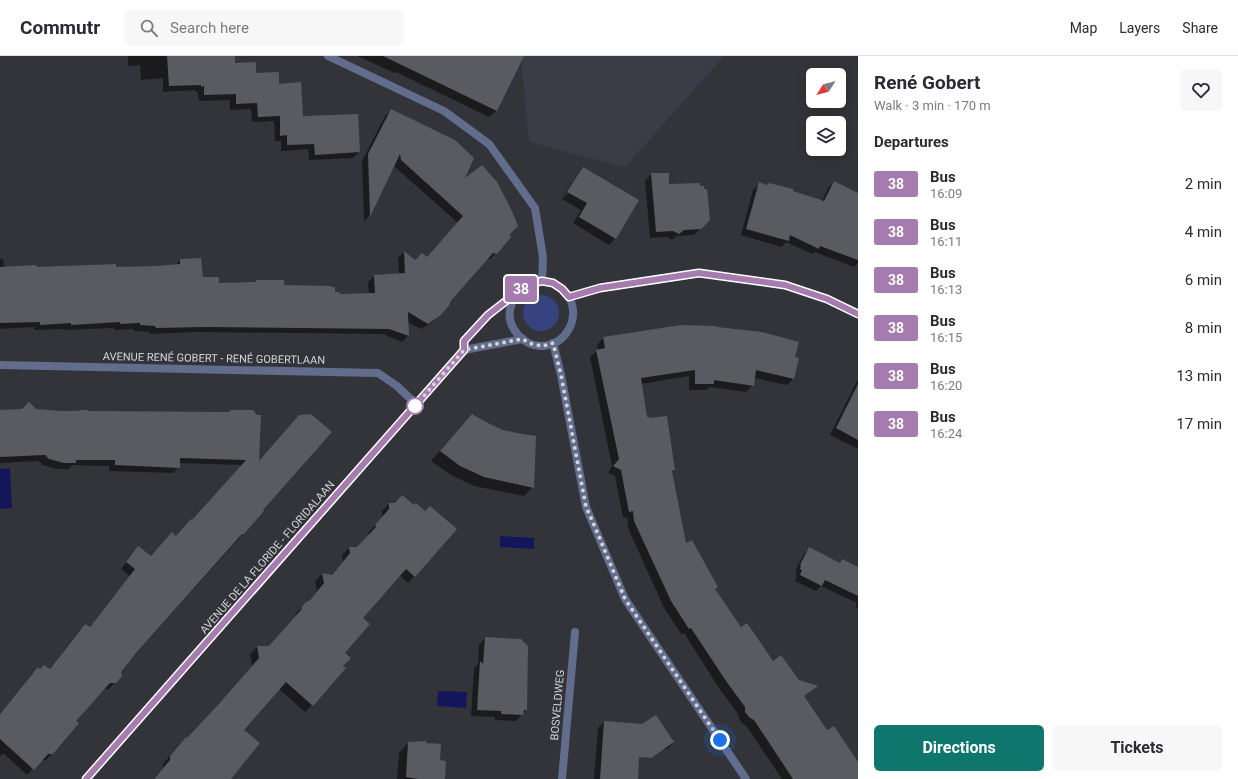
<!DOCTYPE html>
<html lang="en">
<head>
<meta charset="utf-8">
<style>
	body { margin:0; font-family:Roboto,sans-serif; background:#f7f7f7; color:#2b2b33; height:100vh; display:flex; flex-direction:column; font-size:15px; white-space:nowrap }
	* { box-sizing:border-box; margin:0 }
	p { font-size:13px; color:#7c7c81 }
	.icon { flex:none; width:22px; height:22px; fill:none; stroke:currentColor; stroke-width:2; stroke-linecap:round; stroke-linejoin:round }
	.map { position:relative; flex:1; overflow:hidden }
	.drawer { display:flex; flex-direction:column; background:#fff; width:380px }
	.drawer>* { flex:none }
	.badge { padding:0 8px; border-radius:3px; font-size:14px; line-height:26px }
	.needle { width:26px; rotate:234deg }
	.fabs { position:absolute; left:806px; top:12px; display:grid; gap:8px }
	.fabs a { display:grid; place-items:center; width:40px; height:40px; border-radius:6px; background:#fff; box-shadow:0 2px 10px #0003; font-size:20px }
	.you { position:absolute; width:20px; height:20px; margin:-10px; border:3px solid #fff; border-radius:50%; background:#1a73e8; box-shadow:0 0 0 6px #1a73e833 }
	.map>.badge { position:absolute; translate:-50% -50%; box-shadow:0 0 0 2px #fff }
	h2 { padding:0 16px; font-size:15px; line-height:36px }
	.round { display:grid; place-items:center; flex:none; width:42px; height:42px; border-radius:6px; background:#f7f7f7 }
	.summary { display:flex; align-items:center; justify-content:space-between; height:68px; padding:0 16px }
	h1 { font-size:19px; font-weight:700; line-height:30px }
	.primary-button { display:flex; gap:8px; margin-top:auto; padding:8px 16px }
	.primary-button a { flex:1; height:46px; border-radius:6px; background:#0f766e; color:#fff; font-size:16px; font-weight:700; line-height:46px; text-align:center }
	.primary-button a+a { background:#f7f7f7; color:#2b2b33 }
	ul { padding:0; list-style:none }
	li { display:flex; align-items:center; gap:12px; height:48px; padding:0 16px }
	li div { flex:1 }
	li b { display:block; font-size:15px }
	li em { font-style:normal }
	li .badge { min-width:44px; font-weight:700; text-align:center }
	header { display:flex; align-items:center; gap:24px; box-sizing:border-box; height:56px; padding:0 20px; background:#fff; border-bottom:1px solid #e1e1e2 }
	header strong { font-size:19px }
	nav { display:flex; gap:22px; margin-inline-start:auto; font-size:14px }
	.search { width:280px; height:36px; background:#f7f7f7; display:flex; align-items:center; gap:10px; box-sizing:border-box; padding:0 14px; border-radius:6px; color:#7c7c81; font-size:15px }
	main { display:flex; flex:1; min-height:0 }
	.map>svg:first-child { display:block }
	.built { fill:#3a3d48 }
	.green { fill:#37437e }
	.water { fill:#13165a }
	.shadow { fill:#0007; fill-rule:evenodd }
	.building { fill:#5a5b60 }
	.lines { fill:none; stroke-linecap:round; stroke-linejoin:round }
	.street { stroke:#626c8d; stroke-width:8 }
	.line-casing { stroke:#fff; stroke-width:9 }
	.line { stroke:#a67cb0; stroke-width:6 }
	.walk { stroke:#d4d5d8; stroke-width:4; stroke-dasharray:0 7.2 }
	.stop-dot { fill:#fff; stroke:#a67cb0; stroke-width:2 }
	.labels { text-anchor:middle; stroke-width:3.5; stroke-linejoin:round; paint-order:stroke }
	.street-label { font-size:11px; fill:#d4d5d8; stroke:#333439 }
</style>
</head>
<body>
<header>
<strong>Commutr</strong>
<div class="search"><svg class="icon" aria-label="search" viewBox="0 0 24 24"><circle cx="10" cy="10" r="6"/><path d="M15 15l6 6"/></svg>Search here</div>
<nav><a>Map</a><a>Layers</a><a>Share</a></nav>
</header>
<main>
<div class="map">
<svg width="858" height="723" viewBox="0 0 858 723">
	<rect width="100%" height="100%" fill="#333439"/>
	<polygon class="built" points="521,0 724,0 625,111 529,86"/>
	<circle class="green" cx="541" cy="257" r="18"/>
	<g class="water">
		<polygon points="10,412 12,452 0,453 0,413"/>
		<polygon points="500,480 534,482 534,493 500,491"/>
		<polygon points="438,635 467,636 466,652 437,650"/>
	</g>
	<g class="shadow">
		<polygon points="128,0 234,0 234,8 278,29 302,61 359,96 353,102 309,104 308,93 281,95 281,85 275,85 274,65 252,66 251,53 230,54 230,44 199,45 198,36 195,36 195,34 163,36 163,22 141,24 140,9 128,10"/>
		<polygon points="358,0 523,0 496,55 489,61 396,16 394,17"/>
		<polygon points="392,54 462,125 509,178 496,197 490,203 487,203 434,265 421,273 407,266 408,280 402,286 383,278 197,276 150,278 149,276 134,275 134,273 114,274 114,272 66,274 65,273 34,274 34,271 0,273 0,203 3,203 4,212 115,212 175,210 180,204 202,222 218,228 253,227 256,225 339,239 369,239 368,226 374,220 399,218 398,202 404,196 415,205 426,202 458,167 395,111 395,107 369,160 364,165 362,105 385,60"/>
		<path d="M583 112 638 144 615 183 609 189 573 167 581 154 562 143 577 118ZM577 118H580L565 141 563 140Z"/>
		<polygon points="651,118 668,118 668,129 701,172 694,179 677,180 672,184 667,181 650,182 645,125"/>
		<polygon points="834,126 858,138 858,207 854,211 815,196 812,198 786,186 781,191 741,179 753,134 760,128 822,145 828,132"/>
		<polygon points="681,270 794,302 793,323 787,329 754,322 753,329 746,336 710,331 706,334 689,334 689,320 641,328 646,362 674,414 672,417 685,488 714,533 741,572 773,606 798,625 816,631 803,641 827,676 858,708 858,723 782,723 747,671 743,668 739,663 738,658 719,632 684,577 682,579 664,552 628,472 627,461 623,462 615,420 608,417 612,410 590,301 598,294 597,289 603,282"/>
		<polygon points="858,323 858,393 830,379"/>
		<polygon points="35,354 258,407 299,360 262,454 243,478 136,597 120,616 115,626 109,633 103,633 75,665 53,697 46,704 41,704 27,719 3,697 0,700 0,656 1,657 32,618 40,614 49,614 79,575 85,569 89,572 130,520 121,513 132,498 138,491 151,501 176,481 192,465 242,409 179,407 179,411 173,417 109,415 109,410 72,409 69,413 57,413 43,409 39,405 0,407 0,355"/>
		<polygon points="463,369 533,431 524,440 474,430 451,419 431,405"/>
		<polygon points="389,448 415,520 408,527 399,519 361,562 344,597 312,649 305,656 279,633 243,674 230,723 153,723 163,712 163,708 179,689 186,682 187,683 210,659 252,610 250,598 257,591 269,591 294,562 295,559 299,554 308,546 317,535 315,525 322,518 331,520 343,505 342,499 349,492 357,492 369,479 368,477 382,461 382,455"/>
		<polygon points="809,492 839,507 842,504 858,512 858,553 856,550 857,547 821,530 816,535 795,525 797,520 795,518 797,515 795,515 804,498"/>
		<polygon points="485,582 527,591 526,654 516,665 495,664 495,661 471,660 474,612 478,608 479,589"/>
		<polygon points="604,666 673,687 667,693 639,693 637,723 594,723 598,672"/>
		<polygon points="408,687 439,705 444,723 397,723 399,697"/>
	</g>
	<g class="building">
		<polygon points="167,0 235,0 235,7 256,6 256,17 279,16 279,28 301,26 303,60 358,58 360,96 315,99 314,88 287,89 287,79 280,80 280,60 258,61 257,47 236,48 236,38 204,39 204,30 201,31 201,29 169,30"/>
		<polygon points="383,0 524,0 497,55"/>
		<polygon points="391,53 455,84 474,102 465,122 482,109 497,126 512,155 518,170 510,178 511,181 497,198 493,197 450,246 450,248 441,259 428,268 408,256 409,280 389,273 204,271 156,272 155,270 140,269 140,267 120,268 120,266 71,269 71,267 40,269 40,266 0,267 0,211 36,209 37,211 116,208 116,211 156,210 180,208 180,203 201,202 203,221 219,221 219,227 256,226 256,224 284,224 284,229 331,230 331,231 335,231 335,236 339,236 340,238 375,237 374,219 405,217 404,195 415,204 422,197 427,201 463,160 401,104 400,98 370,161 368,98"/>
		<polygon points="583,111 639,144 616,183 579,161 587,147 567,136"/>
		<polygon points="651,117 669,117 669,128 700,127 700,130 704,130 704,133 707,133 710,164 701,173 684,174 679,178 673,175 656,176"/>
		<polygon points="834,125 858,137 858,204 820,190 819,193 790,179 789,185 746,173 759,126 767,129 769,127 793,133 793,135 824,145"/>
		<polygon points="681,269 716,270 717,271 762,276 799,286 795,301 799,302 794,323 756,314 754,330 714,324 714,328 695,328 695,314 641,322 647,361 649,361 649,362 667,360 675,414 672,415 686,487 692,484 718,531 715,533 741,571 747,567 773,605 781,599 799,624 818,630 804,640 827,674 834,670 858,706 858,723 793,723 754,664 750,662 745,656 745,651 726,625 691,572 689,573 671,545 634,465 633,455 629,456 621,414 613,410 619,403 596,294 605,292 603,281"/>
		<polygon points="858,328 858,384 836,372"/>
		<polygon points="29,346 36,353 60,355 78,355 80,354 86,354 88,355 229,356 231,354 253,354 257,359 261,359 259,405 299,359 311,358 332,376 263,454 264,455 244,478 242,478 136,597 121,616 122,620 116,627 110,627 76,665 79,667 53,698 48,698 34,714 0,683 0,658 38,611 40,613 44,609 50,613 85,568 90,571 135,513 126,506 138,490 151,500 172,476 176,480 191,463 192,464 246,404 180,402 180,412 115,409 115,404 76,404 76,407 64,407 49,403 45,399 0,401 0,354 22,353"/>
		<polygon points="472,358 488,367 503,374 522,378 536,380 534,432 484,421 460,410 440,395"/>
		<polygon points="402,439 414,449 416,447 425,455 430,450 457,473 415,521 406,513 363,562 370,568 345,597 351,602 343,610 346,612 313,650 286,626 244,674 260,687 231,723 154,723 170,704 170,700 186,681 187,682 217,650 259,602 257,590 269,590 301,554 302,551 306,546 310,544 324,527 322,517 332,519 350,497 349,491 357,491 376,471 375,469 389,453 389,447 395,447"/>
		<polygon points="809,491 840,507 842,503 858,511 858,540 825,524 822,530 800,519 802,514 800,513 801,509 800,509"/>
		<polygon points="485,581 521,583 528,590 527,654 524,654 523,659 501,658 501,655 477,654 480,605 483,608"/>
		<polygon points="656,659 674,686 651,702 639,701 638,723 600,723 604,665 642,668"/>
		<polygon points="426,685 426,687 441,688 440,704 446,705 445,723 419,723 406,721 408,686"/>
	</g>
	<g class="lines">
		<g class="street">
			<polyline points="328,0 444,55 489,88 535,152 543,201 542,225"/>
			<polyline points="569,241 600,232 699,217 785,229 827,243 858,258"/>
			<polyline points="553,287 561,319 586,451 625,543 746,723"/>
			<path d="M464 294V285C472 276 480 266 489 258 498 251 507 245 516 238 522 233 526 228 534 227 542 225 550 225 557 230 563 234 568 239 571 245 578 265 566 288 543 290 525 291 507 273 510 254 511 248 513 243 516 238"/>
			<polyline points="0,309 378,317 397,330 416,348"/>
			<polyline points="86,723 464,294 523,283"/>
			<polyline points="562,723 575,576"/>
		</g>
	</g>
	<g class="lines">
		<defs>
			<polyline id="line" points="86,723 464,294 464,285 488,259 524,231 533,227 542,225 553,227 562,233 569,241 600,232 699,217 785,229 827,243 858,258"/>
		</defs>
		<use href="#line" class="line-casing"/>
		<use href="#line" class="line"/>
		<polyline class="walk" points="415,350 464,294 522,283 532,288 543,290 553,287 561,319 586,451 592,464 625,543 720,684"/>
	</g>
	<circle class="stop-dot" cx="415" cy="350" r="8"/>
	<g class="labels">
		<g class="street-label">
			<text transform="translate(214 302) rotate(1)" y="4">AVENUE RENÉ GOBERT - RENÉ GOBERTLAAN</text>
			<text transform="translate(267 501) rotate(-49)" y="4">AVENUE DE LA FLORIDE - FLORIDALAAN</text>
			<text transform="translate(557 649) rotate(-85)" y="4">BOSVELDWEG</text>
		</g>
	</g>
</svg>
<div class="fabs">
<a><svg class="needle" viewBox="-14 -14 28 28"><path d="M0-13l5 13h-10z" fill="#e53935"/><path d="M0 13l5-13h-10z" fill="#7c7c81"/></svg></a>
<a><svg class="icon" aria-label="layers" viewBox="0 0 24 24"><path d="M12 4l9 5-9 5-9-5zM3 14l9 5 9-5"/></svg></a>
</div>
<div class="you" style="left:720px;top:684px"></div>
<b class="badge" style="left:521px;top:233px;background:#a67cb0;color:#fff">38</b>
</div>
<section class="drawer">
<div class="summary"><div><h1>René Gobert</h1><p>Walk · 3 min · 170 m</p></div><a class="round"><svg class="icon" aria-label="heart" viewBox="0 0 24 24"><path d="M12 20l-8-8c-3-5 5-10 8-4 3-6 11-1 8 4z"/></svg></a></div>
<h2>Departures</h2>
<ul>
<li><span class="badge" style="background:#a67cb0;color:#fff">38</span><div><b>Bus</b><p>16:09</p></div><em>2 min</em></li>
<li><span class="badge" style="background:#a67cb0;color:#fff">38</span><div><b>Bus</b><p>16:11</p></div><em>4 min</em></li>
<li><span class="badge" style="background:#a67cb0;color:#fff">38</span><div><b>Bus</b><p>16:13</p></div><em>6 min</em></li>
<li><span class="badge" style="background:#a67cb0;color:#fff">38</span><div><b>Bus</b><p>16:15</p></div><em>8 min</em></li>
<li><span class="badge" style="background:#a67cb0;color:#fff">38</span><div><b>Bus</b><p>16:20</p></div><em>13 min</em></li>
<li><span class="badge" style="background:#a67cb0;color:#fff">38</span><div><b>Bus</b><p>16:24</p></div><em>17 min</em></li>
</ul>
<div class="primary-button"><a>Directions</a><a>Tickets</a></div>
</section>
</main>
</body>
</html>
